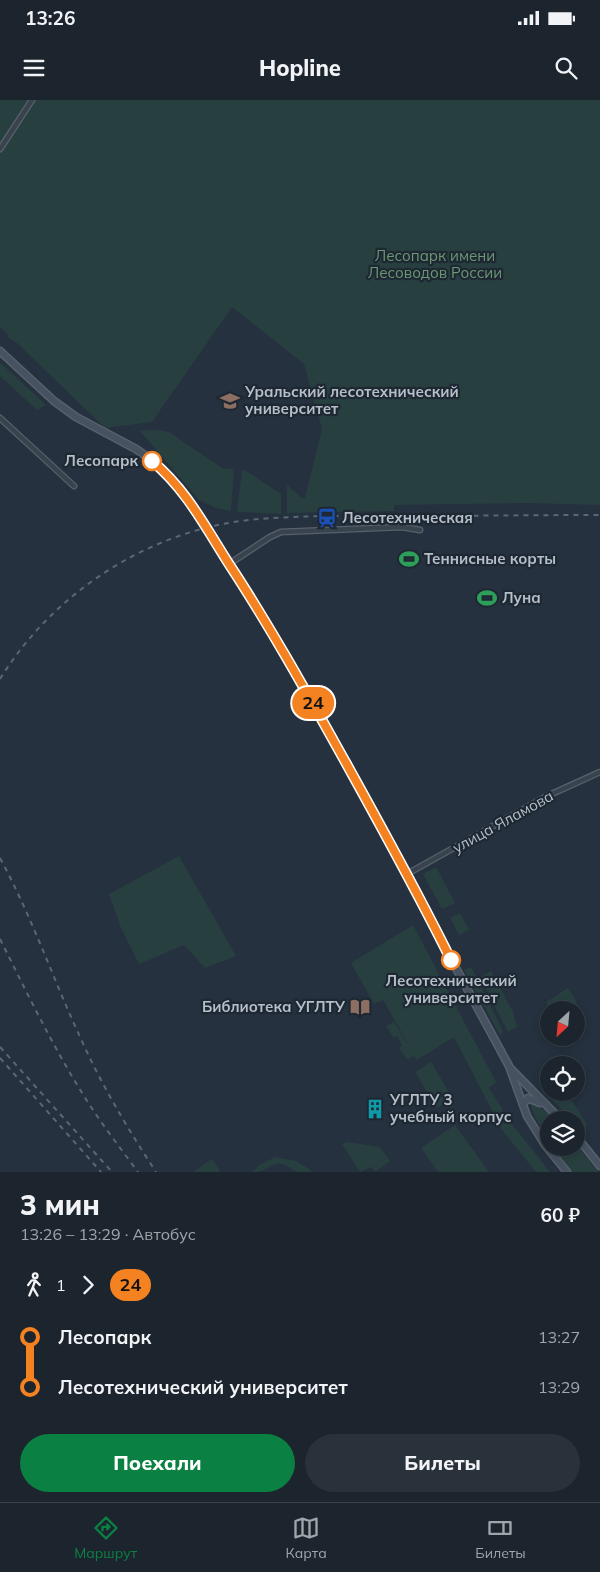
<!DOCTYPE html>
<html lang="ru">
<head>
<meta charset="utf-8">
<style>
	body { margin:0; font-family:Mulish,sans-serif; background:#29313a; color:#f1f3f6; height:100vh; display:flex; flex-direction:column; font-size:19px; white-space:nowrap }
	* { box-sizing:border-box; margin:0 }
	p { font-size:16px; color:#a0a5aa }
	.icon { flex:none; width:28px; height:28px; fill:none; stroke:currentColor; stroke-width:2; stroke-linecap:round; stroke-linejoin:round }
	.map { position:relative; height:1072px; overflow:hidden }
	.drawer { display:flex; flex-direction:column; background:#1c252e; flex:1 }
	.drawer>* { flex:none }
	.badge { padding:0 10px; border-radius:16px; font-size:18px; line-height:32px }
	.needle { width:32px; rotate:206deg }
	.fabs { position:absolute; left:540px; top:901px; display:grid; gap:10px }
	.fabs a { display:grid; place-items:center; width:45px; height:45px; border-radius:50%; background:#1c252e; box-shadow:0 2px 8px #0003,0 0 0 1px #3a424a; font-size:25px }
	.map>.badge { position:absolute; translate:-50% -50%; box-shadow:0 0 0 2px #fff }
	.legs { display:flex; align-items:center; gap:8px; height:55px; padding:0 20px; font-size:16px }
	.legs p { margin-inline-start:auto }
	.head { display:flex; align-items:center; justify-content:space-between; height:85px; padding:0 20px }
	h1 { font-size:28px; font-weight:800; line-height:38px }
	.action { display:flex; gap:10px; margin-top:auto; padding:10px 20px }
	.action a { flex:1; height:58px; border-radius:30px; background:#0b8043; color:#fff; font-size:20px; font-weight:800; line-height:58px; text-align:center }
	.action a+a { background:#29313a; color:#f1f3f6 }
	ul { padding:0 20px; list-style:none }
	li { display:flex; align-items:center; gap:18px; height:50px; font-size:19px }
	li i { display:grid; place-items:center; width:8px; height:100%; margin:0 6px; background:currentColor }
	li i::after { content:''; width:12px; height:12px; margin:-6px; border:4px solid; border-radius:50%; background:#1c252e }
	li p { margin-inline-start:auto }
	li:first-child i { background:linear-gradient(#0000 50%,currentColor 0) }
	li:last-child i { background:linear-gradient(currentColor 50%,#0000 0) }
	.status { display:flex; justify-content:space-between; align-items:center; height:35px; padding:0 25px; background:#1c252e; direction:ltr }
	.status svg { height:14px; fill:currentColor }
	header { display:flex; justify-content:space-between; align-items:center; height:65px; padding:0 20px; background:#1c252e; font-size:22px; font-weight:800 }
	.tab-bar { display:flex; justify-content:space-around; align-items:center; height:70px; border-top:1px solid #3a424a; background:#1c252e; font-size:14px; color:#a0a5aa }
	.tab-bar a { display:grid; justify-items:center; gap:2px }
	.tab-bar .active { color:#0b8043 }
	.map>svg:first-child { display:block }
	.green { fill:#283f40 }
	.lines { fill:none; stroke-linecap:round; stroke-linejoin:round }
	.minor-casing { stroke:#57616c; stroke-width:7 }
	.secondary-casing { stroke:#57616c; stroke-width:9 }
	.minor { stroke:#39434e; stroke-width:4.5 }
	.secondary { stroke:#475261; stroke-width:6 }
	.rail { stroke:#5b6775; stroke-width:2; stroke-dasharray:5 5; stroke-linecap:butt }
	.line-1-casing { stroke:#fff; stroke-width:11 }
	.line-1 { stroke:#f58220; stroke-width:8 }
	.stop-1-dot { fill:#fff; stroke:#f58220; stroke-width:2.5 }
	.labels { text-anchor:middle; stroke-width:4.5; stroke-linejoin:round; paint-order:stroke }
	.park-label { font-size:15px; fill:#6c9974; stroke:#1e2833 }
	.poi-label { font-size:15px; font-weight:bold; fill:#b5bec9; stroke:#1e2833; text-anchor:start }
	.stop-label { font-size:15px; font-weight:bold; fill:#b5bec9; stroke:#1e2833; text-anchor:end }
	.street-label { font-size:15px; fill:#b5bec9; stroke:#1e2833 }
</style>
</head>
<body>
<div class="status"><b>13:26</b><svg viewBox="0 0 49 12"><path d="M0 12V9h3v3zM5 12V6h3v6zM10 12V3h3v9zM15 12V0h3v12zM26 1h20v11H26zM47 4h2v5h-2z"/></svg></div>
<header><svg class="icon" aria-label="menu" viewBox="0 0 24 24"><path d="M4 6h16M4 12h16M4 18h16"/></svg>Hopline<svg class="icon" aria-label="search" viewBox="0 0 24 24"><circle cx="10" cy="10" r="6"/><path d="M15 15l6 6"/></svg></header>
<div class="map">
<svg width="600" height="1072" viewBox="0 0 600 1072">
	<rect width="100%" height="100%" fill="#25313e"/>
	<g class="green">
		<polygon points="0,0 600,0 600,405 528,403 394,405 394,411 287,413 287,385 302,398 305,398 322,329 304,264 232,207 152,322 105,328 17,243 7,237 8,235 0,227"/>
		<polygon points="0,263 6,268 46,305 37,310 0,276"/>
		<polygon points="146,330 158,330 169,332 222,368 234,369 231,411 216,408 199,400 140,331"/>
		<polygon points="242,370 246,371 281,394 281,414 237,412"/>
		<polygon points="179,756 236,856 205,868 184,845 139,864 121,828 109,794"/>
		<polygon points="436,767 455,803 442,809 423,774"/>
		<polygon points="460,813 469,830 459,835 450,818"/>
		<polygon points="413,825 496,982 489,988 511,1023 550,1072 536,1072 502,1030 454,937 417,960 414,956 408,960 399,948 402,946 397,936 393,937 386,926 394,922 412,951 383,900 374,904 351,863"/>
		<polygon points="471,867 503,931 502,934 500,935 464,870"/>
		<polygon points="491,871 513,912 517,927 508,932 480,877"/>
		<polygon points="568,888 577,902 576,903 579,907 574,910 570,907 566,910 551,910 546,902"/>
		<polygon points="431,962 453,999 437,1008 415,972"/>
		<polygon points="558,994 572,1001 586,1022 587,1026 582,1031 576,1024 576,1020 573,1020 553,1001 553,998"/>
		<polygon points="529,1002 531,1002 554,1017 539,1025"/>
		<polygon points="455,1025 489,1072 438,1072 421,1048"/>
		<polygon points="347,1042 380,1047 390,1061 375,1072 371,1067 360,1072 342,1044"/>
		<polygon points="576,1045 599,1072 572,1072 553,1048 576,1048"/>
		<path d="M275 1057 296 1061 311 1070V1072C307 1072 302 1072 298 1072 290 1070 287 1062 276 1064 265 1066 267 1072 253 1072L259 1065Z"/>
		<polygon points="212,1059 221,1072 193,1072"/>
	</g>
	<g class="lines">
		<defs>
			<g id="minor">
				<polyline points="0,49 32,0"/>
				<polyline points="0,318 74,386"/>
				<polyline points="229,464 270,437 281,432 402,427 420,430"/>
				<polyline points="407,774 545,697 600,672"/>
			</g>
			<g id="secondary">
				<polyline points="0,251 54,301 76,317 136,349 150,359 162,369 185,394 249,493 290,562 417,792 451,859 509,966 527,1016 545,1045 567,1072"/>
				<polyline points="511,969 561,1020"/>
				<polyline points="523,1004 528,998 540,1003"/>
				<polyline points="576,1036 600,1066"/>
				<polyline points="544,1041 544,1032 549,1025"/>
			</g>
		</defs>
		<use href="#minor" class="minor-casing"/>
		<use href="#secondary" class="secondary-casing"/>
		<use href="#minor" class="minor"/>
		<use href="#secondary" class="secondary"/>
		<g class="rail">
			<path d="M0 579C53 493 148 431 249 420 298 415 347 416 396 416 464 416 532 415 600 415"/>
			<path d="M0 758C32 817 53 879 81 939 102 986 128 1029 156 1072"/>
			<path d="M0 839C28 895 55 951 89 1004 104 1027 121 1049 138 1072"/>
			<polyline points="0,947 112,1072"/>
			<polyline points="0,958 101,1072"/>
		</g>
	</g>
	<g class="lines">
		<defs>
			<path id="line-1" d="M152 361C186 389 206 428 229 464 271 528 308 595 346 663 382 728 418 793 451 860"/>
		</defs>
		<use href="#line-1" class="line-1-casing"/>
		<use href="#line-1" class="line-1"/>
	</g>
	<defs>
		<symbol id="university-bare" viewBox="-9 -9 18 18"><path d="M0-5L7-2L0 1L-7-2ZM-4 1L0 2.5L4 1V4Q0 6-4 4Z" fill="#8d6e63" stroke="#1e2833" stroke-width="2.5" paint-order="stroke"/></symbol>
		<symbol id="station-bare" viewBox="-9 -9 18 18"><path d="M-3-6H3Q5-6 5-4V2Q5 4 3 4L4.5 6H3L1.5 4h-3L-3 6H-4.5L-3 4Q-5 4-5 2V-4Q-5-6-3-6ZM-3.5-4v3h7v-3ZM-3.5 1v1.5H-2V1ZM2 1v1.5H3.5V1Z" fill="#1a4fb4" stroke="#1e2833" stroke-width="2.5" paint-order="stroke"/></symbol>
		<symbol id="stadium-bare" viewBox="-9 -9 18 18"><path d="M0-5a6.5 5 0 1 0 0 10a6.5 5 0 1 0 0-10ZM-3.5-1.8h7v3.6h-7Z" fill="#2e9e5b" stroke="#1e2833" stroke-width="2.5" paint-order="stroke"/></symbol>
		<symbol id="library-bare" viewBox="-9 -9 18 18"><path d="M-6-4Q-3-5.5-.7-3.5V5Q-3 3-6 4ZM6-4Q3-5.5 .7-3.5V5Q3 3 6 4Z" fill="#8d6e63" stroke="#1e2833" stroke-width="2.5" paint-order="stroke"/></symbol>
		<symbol id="building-bare" viewBox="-9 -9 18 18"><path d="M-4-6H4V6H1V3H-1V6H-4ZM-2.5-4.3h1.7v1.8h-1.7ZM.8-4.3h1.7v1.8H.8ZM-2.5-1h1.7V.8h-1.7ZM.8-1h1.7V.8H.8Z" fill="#0f9aa8" stroke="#1e2833" stroke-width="2.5" paint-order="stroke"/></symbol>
	</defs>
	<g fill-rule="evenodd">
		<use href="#university-bare" x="216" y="287" width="28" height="28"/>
		<use href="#station-bare" x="313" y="404" width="28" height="28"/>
		<use href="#stadium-bare" x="395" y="445" width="28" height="28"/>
		<use href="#stadium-bare" x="473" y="484" width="28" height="28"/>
		<use href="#library-bare" x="346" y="893" width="28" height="28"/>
		<use href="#building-bare" x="361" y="995" width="28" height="28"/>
	</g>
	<g class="stop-1-dot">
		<circle cx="152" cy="361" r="9"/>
		<circle cx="451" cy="860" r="9"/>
	</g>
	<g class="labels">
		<g class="park-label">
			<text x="435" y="161">Лесопарк имени<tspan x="435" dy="17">Лесоводов России</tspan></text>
		</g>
		<g class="poi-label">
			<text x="245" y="297">Уральский лесотехнический<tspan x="245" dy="17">университет</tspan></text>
			<text x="342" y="423">Лесотехническая</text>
			<text x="424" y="464">Теннисные корты</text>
			<text x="502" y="503">Луна</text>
			<text x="345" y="912" text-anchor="end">Библиотека УГЛТУ</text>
			<text x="390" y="1005">УГЛТУ 3<tspan x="390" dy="17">учебный корпус</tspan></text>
		</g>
		<g class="stop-label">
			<text x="138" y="366">Лесопарк</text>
			<text x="451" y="886" text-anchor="middle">Лесотехнический<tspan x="451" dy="17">университет</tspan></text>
		</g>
		<g class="street-label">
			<text transform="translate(503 722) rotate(-29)" y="5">улица Яламова</text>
		</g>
	</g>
</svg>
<div class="fabs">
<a><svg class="needle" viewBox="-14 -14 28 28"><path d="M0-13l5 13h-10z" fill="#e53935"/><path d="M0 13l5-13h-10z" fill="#a0a5aa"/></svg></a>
<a><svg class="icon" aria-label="locate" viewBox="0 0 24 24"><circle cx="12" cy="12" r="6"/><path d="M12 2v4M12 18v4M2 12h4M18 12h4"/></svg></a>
<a><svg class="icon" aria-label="layers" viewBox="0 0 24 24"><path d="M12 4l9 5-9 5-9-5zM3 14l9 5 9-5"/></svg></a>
</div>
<b class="badge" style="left:313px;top:603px;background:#f58220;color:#111">24</b>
</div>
<section class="drawer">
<div class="head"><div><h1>3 мин</h1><p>13:26 – 13:29 · Автобус</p></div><b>60 ₽</b></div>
<div class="legs"><svg class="icon" aria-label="walk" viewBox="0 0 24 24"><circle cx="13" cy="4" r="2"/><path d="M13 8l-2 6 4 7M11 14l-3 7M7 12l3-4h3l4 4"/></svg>1<svg class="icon" aria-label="forward" viewBox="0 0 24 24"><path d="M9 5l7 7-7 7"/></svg><b class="badge" style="background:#f58220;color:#111">24</b></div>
<ul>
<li><i style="color:#f58220"></i><b>Лесопарк</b><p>13:27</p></li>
<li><i style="color:#f58220"></i><b>Лесотехнический университет</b><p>13:29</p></li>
</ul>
<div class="action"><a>Поехали</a><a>Билеты</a></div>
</section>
<nav class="tab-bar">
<a class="active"><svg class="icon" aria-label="directions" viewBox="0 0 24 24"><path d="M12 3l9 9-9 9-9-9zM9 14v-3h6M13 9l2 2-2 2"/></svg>Маршрут</a>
<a><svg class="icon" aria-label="map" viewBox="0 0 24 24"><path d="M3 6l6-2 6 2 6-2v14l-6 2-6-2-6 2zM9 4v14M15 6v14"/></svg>Карта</a>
<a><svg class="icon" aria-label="tickets" viewBox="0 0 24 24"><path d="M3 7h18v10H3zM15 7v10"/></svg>Билеты</a>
</nav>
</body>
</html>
